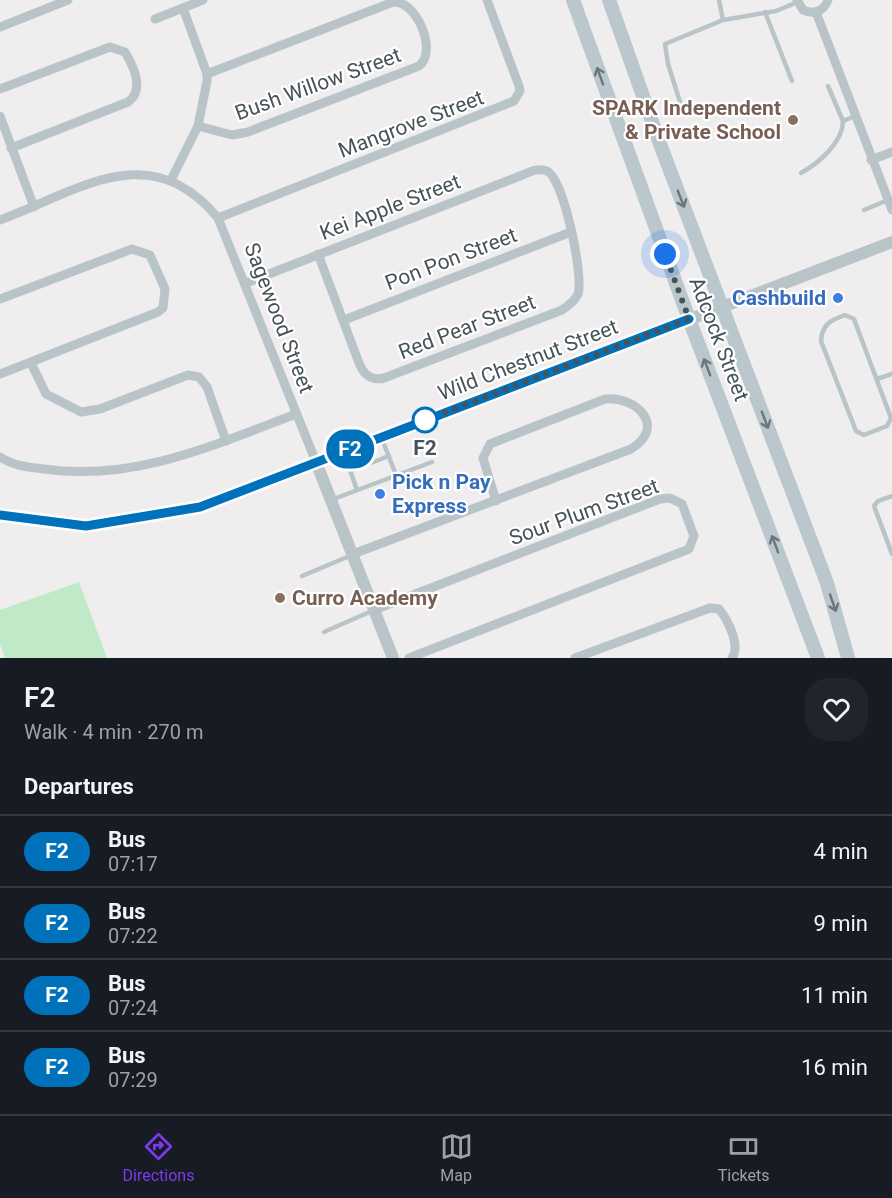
<!DOCTYPE html>
<html lang="en">
<head>
<meta charset="utf-8">
<style>
	body { margin:0; font-family:Roboto,sans-serif; background:#20242c; color:#f1f3f6; height:100vh; display:flex; flex-direction:column; font-size:22px; white-space:nowrap }
	* { box-sizing:border-box; margin:0 }
	p { font-size:20px; color:#9ea1a6 }
	.icon { flex:none; width:33px; height:33px; fill:none; stroke:currentColor; stroke-width:2; stroke-linecap:round; stroke-linejoin:round }
	.map { position:relative; height:658px; overflow:hidden }
	.drawer { display:flex; flex-direction:column; background:#171b24; flex:1 }
	.drawer>* { flex:none }
	.badge { padding:0 12px; border-radius:20px; font-size:21px; line-height:39px }
	.you { position:absolute; width:30px; height:30px; margin:-15px; border:4px solid #fff; border-radius:50%; background:#1a73e8; box-shadow:0 0 0 9px #1a73e833 }
	.map>.badge { position:absolute; translate:-50% -50%; box-shadow:0 0 0 3px #fff }
	h2 { padding:0 24px; font-size:22px; line-height:54px }
	.round { display:grid; place-items:center; flex:none; width:63px; height:63px; border-radius:24px; background:#20242c }
	.headline { display:flex; align-items:center; justify-content:space-between; height:102px; padding:0 24px }
	h1 { font-size:28px; font-weight:600; line-height:45px }
	ul { padding:0; list-style:none }
	li { display:flex; align-items:center; gap:18px; height:72px; padding:0 24px; border-top:2px solid #363941 }
	li div { flex:1 }
	li b { display:block; font-size:22px }
	li em { font-style:normal }
	li .badge { min-width:66px; font-weight:700; text-align:center }
	.tab-bar { display:flex; justify-content:space-around; align-items:center; height:84px; border-top:2px solid #363941; background:#171b24; font-size:16px; color:#9ea1a6 }
	.tab-bar a { display:grid; justify-items:center; gap:3px }
	.tab-bar .active { color:#7c3aed }
	.map>svg:first-child { display:block }
	.green { fill:#bfe9c7 }
	.lines { fill:none; stroke-linecap:round; stroke-linejoin:round }
	.service { stroke:#b9c4c8; stroke-width:4.5 }
	.minor { stroke:#b9c4c8; stroke-width:9 }
	.tertiary { stroke:#b9c4c8; stroke-width:12 }
	.secondary { stroke:#bac7cd; stroke-width:14 }
	.oneway { stroke:#6a767b }
	.line-casing { stroke:#fff; stroke-width:14 }
	.line { stroke:#0072bc; stroke-width:9 }
	.walk { stroke:#475358; stroke-width:6; stroke-dasharray:0 10.8 }
	.education-dot { fill:#8d6e63; stroke:#fff; stroke-width:2 }
	.shop-dot { fill:#3f7fe0; stroke:#fff; stroke-width:2 }
	.stop-dot { fill:#fff; stroke:#0072bc; stroke-width:3 }
	.labels { text-anchor:middle; stroke-width:4.5; stroke-linejoin:round; paint-order:stroke }
	.street-label { font-size:21px; fill:#475358; stroke:#fff }
	.education-label { font-size:21px; font-weight:bold; fill:#785e54; stroke:#fff; text-anchor:end }
	.shop-label { font-size:21px; font-weight:bold; fill:#366cbe; stroke:#fff; text-anchor:end }
	.stop-label { font-size:21px; font-weight:bold; fill:#475358; stroke:#fff }
</style>
</head>
<body>
<div class="map">
<svg width="892" height="658" viewBox="0 0 892 658">
	<rect width="100%" height="100%" fill="#efeded"/>
	<polygon class="green" points="79,582 107,658 5,658 0,644 0,610"/>
	<g class="lines">
		<g class="service">
			<polyline points="719,0 723,20"/>
			<polyline points="765,12 792,81"/>
			<polyline points="828,86 843,121 855,116"/>
			<polyline points="681,105 668,64 665,44 723,20 776,11 798,2"/>
			<path d="M801 173C819 163 843 142 843 121"/>
			<polyline points="864,210 888,200"/>
			<path d="M845 315 854 319 891 418 887 426 864 435 856 431 821 341C822 324 831 320 845 315Z"/>
			<polyline points="877,379 892,374"/>
			<polyline points="382,439 396,475"/>
			<polyline points="344,453 357,490"/>
			<polyline points="350,471 389,456"/>
			<polyline points="892,496 878,501 874,506 892,554"/>
			<polyline points="331,500 432,462"/>
			<polyline points="302,576 352,555"/>
			<polyline points="324,632 374,610"/>
		</g>
		<g class="minor">
			<path d="M797 0 803 10C814 15 824 11 828 0"/>
			<polyline points="816,12 892,210"/>
			<polyline points="155,19 203,0"/>
			<polyline points="0,27 68,0"/>
			<path d="M0 89 110 47 125 52C134 67 145 90 128 102L11 148"/>
			<polyline points="0,116 34,207"/>
			<path d="M198 126 232 135 248 132 419 66C438 52 417 0 393 2L207 74"/>
			<polyline points="871,160 892,152"/>
			<polyline points="171,180 198,126 207,81 207,74 183,8"/>
			<polyline points="218,218 514,101 520,91 519,86 487,0"/>
			<path d="M0 220C80 190 150 136 218 218L316 462"/>
			<path d="M246 283 520 176C528 173 538 167 547 171 564 179 584 277 578 294 575 301 568 306 562 310L384 378C371 381 364 375 359 363L318 254"/>
			<polyline points="0,299 132,249 150,255 165,289 163,308 158,312 0,374"/>
			<polyline points="344,320 571,232"/>
			<polyline points="31,363 46,394 81,412 100,409 188,375 199,377 207,387 226,441"/>
			<path d="M0 457C13 466 29 467 44 469 133 482 214 445 296 414"/>
			<path d="M353 554 631 449C667 427 637 396 605 399L490 444 483 458 496 501"/>
			<polyline points="374,610 660,499 670,498 682,504 694,536 689,549 409,658"/>
			<path d="M575 658 710 608 719 609C728 620 741 646 732 658"/>
		</g>
		<g class="tertiary">
			<polyline points="316,462 393,658"/>
			<polyline points="0,515 86,526 200,507 892,242"/>
		</g>
		<g class="secondary">
			<polyline points="573,0 689,319 818,658"/>
			<polyline points="609,0 660,144 827,583 848,658"/>
		</g>
	</g>
	<defs><path id="oneway-shaft" d="M-6 0H5M1.5-3L5.5 0L1.5 3" fill="none" stroke-width="1.6" stroke-linecap="round" stroke-linejoin="round" transform="scale(1.5)"/></defs>
	<g class="oneway">
		<use href="#oneway-shaft" transform="translate(600 76) rotate(-110)"/>
		<use href="#oneway-shaft" transform="translate(681 199) rotate(69)"/>
		<use href="#oneway-shaft" transform="translate(707 367) rotate(-111)"/>
		<use href="#oneway-shaft" transform="translate(765 420) rotate(69)"/>
		<use href="#oneway-shaft" transform="translate(775 544) rotate(-110)"/>
		<use href="#oneway-shaft" transform="translate(833 603) rotate(71)"/>
	</g>
	<g class="lines">
		<defs>
			<polyline id="line" points="0,515 86,526 200,507 689,319"/>
		</defs>
		<use href="#line" class="line-casing"/>
		<use href="#line" class="line"/>
		<polyline class="walk" points="425,420 689,319 665,254"/>
	</g>
	<g class="education-dot">
		<circle cx="793" cy="120" r="6"/>
		<circle cx="280" cy="598" r="6"/>
	</g>
	<g class="shop-dot">
		<circle cx="838" cy="298" r="6"/>
		<circle cx="380" cy="494" r="6"/>
	</g>
	<circle class="stop-dot" cx="425" cy="420" r="12"/>
	<g class="labels">
		<g class="street-label">
			<text transform="translate(318 84) rotate(-20)" y="7">Bush Willow Street</text>
			<text transform="translate(411 124) rotate(-21)" y="7">Mangrove Street</text>
			<text transform="translate(390 207) rotate(-21)" y="7">Kei Apple Street</text>
			<text transform="translate(451 259) rotate(-21)" y="7">Pon Pon Street</text>
			<text transform="translate(279 318) rotate(69)" y="7">Sagewood Street</text>
			<text transform="translate(467 327) rotate(-21)" y="7">Red Pear Street</text>
			<text transform="translate(719 339) rotate(69)" y="7">Adcock Street</text>
			<text transform="translate(528 360) rotate(-21)" y="7">Wild Chestnut Street</text>
			<text transform="translate(584 512) rotate(-20)" y="7">Sour Plum Street</text>
		</g>
		<g class="education-label">
			<text x="781" y="115">SPARK Independent<tspan x="781" dy="24">&amp; Private School</tspan></text>
			<text x="292" y="605" text-anchor="start">Curro Academy</text>
		</g>
		<g class="shop-label">
			<text x="826" y="305">Cashbuild</text>
			<text x="392" y="489" text-anchor="start">Pick n Pay<tspan x="392" dy="24">Express</tspan></text>
		</g>
		<g class="stop-label">
			<text x="425" y="455">F2</text>
		</g>
	</g>
</svg>
<div class="you" style="left:665px;top:254px"></div>
<b class="badge" style="left:350px;top:449px;background:#0072bc;color:#fff">F2</b>
</div>
<section class="drawer">
<div class="headline"><div><h1>F2</h1><p>Walk · 4 min · 270 m</p></div><a class="round"><svg class="icon" aria-label="heart" viewBox="0 0 24 24"><path d="M12 20l-8-8c-3-5 5-10 8-4 3-6 11-1 8 4z"/></svg></a></div>
<h2>Departures</h2>
<ul>
<li><span class="badge" style="background:#0072bc;color:#fff">F2</span><div><b>Bus</b><p>07:17</p></div><em>4 min</em></li>
<li><span class="badge" style="background:#0072bc;color:#fff">F2</span><div><b>Bus</b><p>07:22</p></div><em>9 min</em></li>
<li><span class="badge" style="background:#0072bc;color:#fff">F2</span><div><b>Bus</b><p>07:24</p></div><em>11 min</em></li>
<li><span class="badge" style="background:#0072bc;color:#fff">F2</span><div><b>Bus</b><p>07:29</p></div><em>16 min</em></li>
</ul>
</section>
<nav class="tab-bar">
<a class="active"><svg class="icon" aria-label="directions" viewBox="0 0 24 24"><path d="M12 3l9 9-9 9-9-9zM9 14v-3h6M13 9l2 2-2 2"/></svg>Directions</a>
<a><svg class="icon" aria-label="map" viewBox="0 0 24 24"><path d="M3 6l6-2 6 2 6-2v14l-6 2-6-2-6 2zM9 4v14M15 6v14"/></svg>Map</a>
<a><svg class="icon" aria-label="tickets" viewBox="0 0 24 24"><path d="M3 7h18v10H3zM15 7v10"/></svg>Tickets</a>
</nav>
</body>
</html>
